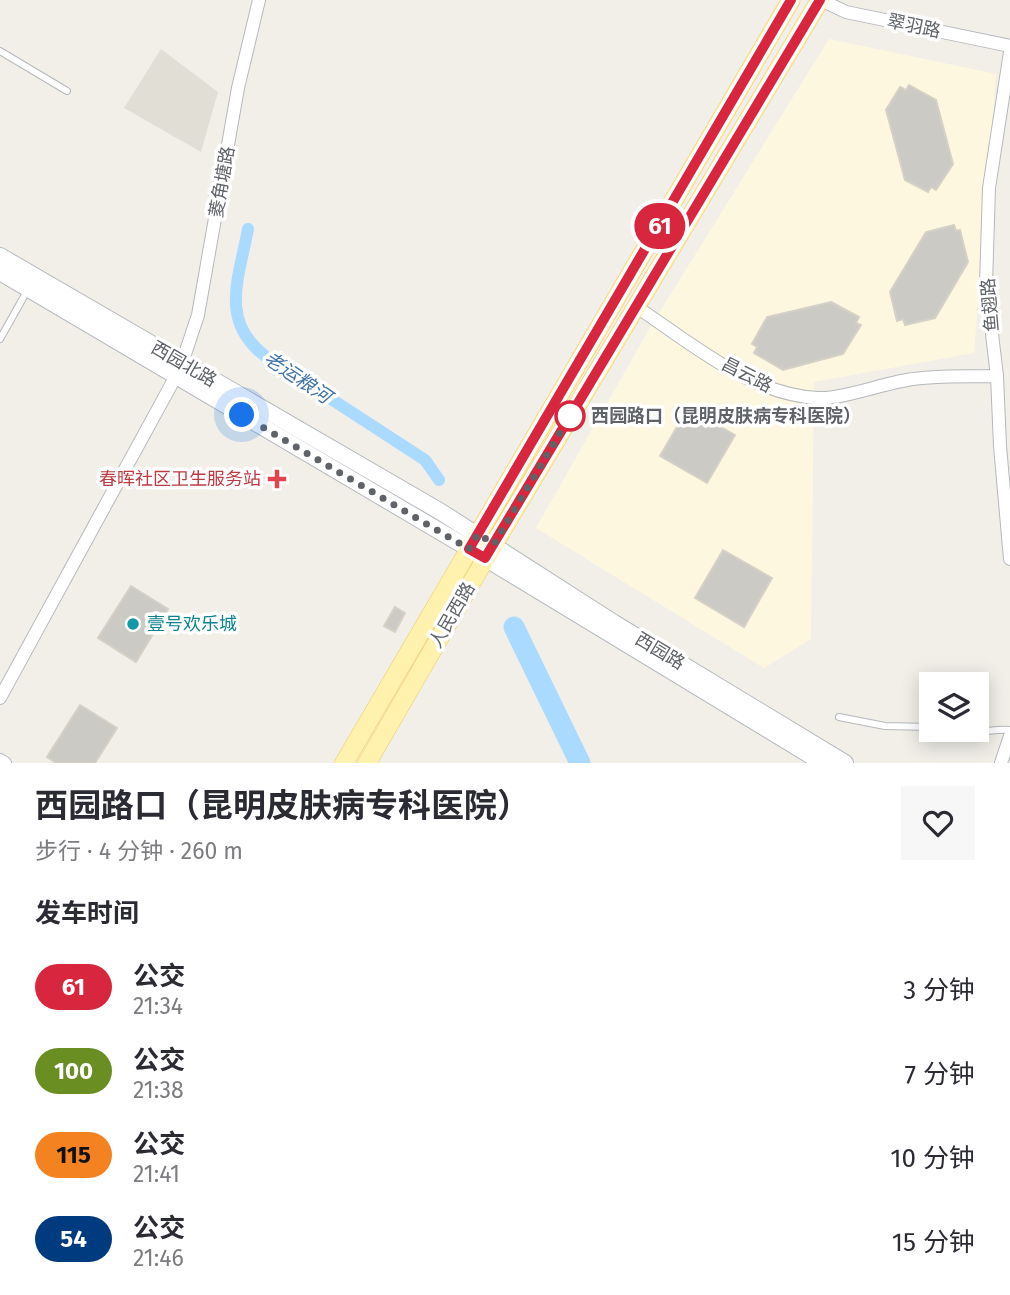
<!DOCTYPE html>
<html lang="zh">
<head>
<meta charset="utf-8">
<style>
	body { margin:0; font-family:"Fira Sans","Noto Sans SC",sans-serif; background:#f7f7f7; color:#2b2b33; height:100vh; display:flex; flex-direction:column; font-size:26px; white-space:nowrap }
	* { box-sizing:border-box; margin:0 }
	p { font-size:23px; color:#7c7c81 }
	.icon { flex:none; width:38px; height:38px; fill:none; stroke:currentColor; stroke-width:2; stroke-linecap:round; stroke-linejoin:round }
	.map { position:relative; height:763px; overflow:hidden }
	.details { display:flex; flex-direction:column; background:#fff; flex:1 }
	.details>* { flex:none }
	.badge { padding:0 14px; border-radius:23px; font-size:24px; line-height:46px }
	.buttons { position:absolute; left:919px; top:672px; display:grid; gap:14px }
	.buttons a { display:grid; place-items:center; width:70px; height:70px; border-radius:0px; background:#fff; box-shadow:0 4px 18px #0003; font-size:35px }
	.you { position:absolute; width:35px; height:35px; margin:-18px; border:5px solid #fff; border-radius:50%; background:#1a73e8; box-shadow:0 0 0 10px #1a73e833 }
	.map>.badge { position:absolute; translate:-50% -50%; box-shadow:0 0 0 4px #fff }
	h2 { padding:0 35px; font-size:26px; line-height:63px }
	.round { display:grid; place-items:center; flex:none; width:74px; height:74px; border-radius:0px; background:#f7f7f7 }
	.overview { display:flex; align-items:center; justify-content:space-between; height:119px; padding:0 35px }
	h1 { font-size:33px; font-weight:700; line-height:52px }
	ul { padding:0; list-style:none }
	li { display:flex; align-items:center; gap:21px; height:84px; padding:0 35px }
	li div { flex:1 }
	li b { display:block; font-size:26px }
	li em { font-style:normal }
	li .badge { min-width:77px; font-weight:700; text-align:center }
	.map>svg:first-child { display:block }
	.commercial { fill:#fef7e0 }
	.education { fill:#e1ded6 }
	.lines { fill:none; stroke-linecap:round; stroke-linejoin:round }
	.canal { stroke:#aadaff; stroke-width:12 }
	.river { stroke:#aadaff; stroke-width:21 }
	.building { fill:#cccac5; stroke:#d6d1c6; stroke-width:2 }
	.service-casing { stroke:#b5b8bc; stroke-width:8 }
	.minor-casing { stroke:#b5b8bc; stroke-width:14 }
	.secondary-casing { stroke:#b6babf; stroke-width:18 }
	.primary-casing { stroke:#f2c960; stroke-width:19 }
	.service { stroke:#fff; stroke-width:6 }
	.minor { stroke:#fff; stroke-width:12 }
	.secondary { stroke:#fff; stroke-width:16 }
	.primary { stroke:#fff2af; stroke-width:18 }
	.line-casing { stroke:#fff; stroke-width:16 }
	.line { stroke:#d7263d; stroke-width:10 }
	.walk { stroke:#5f6368; stroke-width:7; stroke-dasharray:0 12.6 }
	.stop-dot { fill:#fff; stroke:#d7263d; stroke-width:3.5 }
	.health-dot { fill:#e0444e; stroke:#fff; stroke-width:2.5 }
	.culture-dot { fill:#0f9aa8; stroke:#fff; stroke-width:2.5 }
	.labels { text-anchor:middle; stroke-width:7; stroke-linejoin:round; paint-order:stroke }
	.street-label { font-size:18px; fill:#5f6368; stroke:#fff }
	.stop-label { font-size:18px; font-weight:bold; fill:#5f6368; stroke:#fff; text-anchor:start }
	.health-label { font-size:18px; fill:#be3a42; stroke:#fff; text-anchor:end }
	.culture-label { font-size:18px; fill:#0d838f; stroke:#fff; text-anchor:start }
	.water-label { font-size:19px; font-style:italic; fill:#4174aa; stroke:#fff }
</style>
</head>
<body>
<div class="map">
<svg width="1010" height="763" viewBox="0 0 1010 763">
	<rect width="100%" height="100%" fill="#f1efe8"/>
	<polygon class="commercial" points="829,39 996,74 974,353 814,382 811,639 764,668 536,528 651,326"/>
	<polygon class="education" points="161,49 218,92 201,152 124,108"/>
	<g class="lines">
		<path class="canal" d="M248 229C239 278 219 321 265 356L425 460 439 480"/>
		<polyline class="river" points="514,627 580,763"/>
	</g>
	<g class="building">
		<polygon points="909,85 936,100 953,164 936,190 931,187 928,192 905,180 886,110 900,87 906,90"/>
		<polygon points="954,225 956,231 960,230 968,262 935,318 905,325 903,319 897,321 890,292 926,232"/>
		<polygon points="831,302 859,317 856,323 861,325 843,354 783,370 754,353 757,347 752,344 767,317"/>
		<polygon points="688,408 735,435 707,483 660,456"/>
		<polygon points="723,550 772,578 744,627 695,598"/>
		<polygon points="131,586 168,609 136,662 98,638"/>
		<polygon points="395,607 405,613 395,632 384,626"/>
		<polygon points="80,705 117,728 95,763 56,763 47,757"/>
	</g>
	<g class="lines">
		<defs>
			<g id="service">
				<polyline points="0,51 67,91"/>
				<polyline points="0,339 27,291"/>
				<polyline points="839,717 885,726 931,727"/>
				<path d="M955 730C971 736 993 728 1010 730"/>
			</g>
			<g id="minor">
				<polyline points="821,0 846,12 1010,46"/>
				<polyline points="1010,52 989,188 986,284 997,376 1000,446 1010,559"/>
				<path d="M635 306C690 342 750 395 818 398 842 399 882 384 907 380 936 375 968 377 997 376"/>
				<polyline points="182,363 198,315 238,88 259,0"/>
				<polyline points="0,698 176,376"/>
				<polyline points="0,760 5,763"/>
				<polyline points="1001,763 1010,736"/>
			</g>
			<g id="secondary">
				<polyline points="0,256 441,512 614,623 845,763"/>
				<polyline points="0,272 485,558 823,763"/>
			</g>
			<g id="primary">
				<polyline points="344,763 791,0"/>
				<polyline points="367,763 494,544 820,0"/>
			</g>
		</defs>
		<use href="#service" class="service-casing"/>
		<use href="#minor" class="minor-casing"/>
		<use href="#secondary" class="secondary-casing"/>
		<use href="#primary" class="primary-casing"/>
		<use href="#service" class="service"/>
		<use href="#minor" class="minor"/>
		<use href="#secondary" class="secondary"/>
		<use href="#primary" class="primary"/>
	</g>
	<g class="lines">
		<defs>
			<polyline id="line" points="791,0 469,549 485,558 820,0"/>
		</defs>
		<use href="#line" class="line-casing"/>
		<use href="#line" class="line"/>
		<polyline class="walk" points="242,415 469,549 478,534 494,544 570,416"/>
	</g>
	<circle class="stop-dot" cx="570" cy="416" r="14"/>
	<path class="health-dot" d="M273.5 468.5h7v7h7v7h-7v7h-7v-7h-7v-7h7z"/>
	<circle class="culture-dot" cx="133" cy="624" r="7"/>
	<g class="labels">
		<g class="street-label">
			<text transform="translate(914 26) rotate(12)" y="6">翠羽路</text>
			<text transform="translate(222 182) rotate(-80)" y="6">菱角塘路</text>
			<text transform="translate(990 305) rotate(-95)" y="6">鱼翅路</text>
			<text transform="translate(184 364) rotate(30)" y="6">西园北路</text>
			<text transform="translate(747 375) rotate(27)" y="6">昌云路</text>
			<text transform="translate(452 615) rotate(-60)" y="6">人民西路</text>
			<text transform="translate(660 651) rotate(31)" y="6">西园路</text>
		</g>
		<g class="stop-label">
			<text x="591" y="422">西园路口（昆明皮肤病专科医院）</text>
		</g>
		<g class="health-label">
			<text x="261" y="485">春晖社区卫生服务站</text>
		</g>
		<g class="culture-label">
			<text x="147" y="630">壹号欢乐城</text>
		</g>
		<g class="water-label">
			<text transform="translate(298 377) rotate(34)" y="7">老运粮河</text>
		</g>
	</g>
</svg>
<div class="buttons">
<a><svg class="icon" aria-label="layers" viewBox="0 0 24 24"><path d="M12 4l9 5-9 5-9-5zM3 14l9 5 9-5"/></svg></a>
</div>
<div class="you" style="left:242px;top:415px"></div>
<b class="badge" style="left:660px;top:226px;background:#d7263d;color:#fff">61</b>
</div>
<section class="details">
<div class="overview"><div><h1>西园路口（昆明皮肤病专科医院）</h1><p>步行 · 4 分钟 · 260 m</p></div><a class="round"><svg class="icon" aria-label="heart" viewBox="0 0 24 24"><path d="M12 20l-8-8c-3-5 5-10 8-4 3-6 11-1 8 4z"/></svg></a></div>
<h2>发车时间</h2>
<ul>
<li><span class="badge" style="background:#d7263d;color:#fff">61</span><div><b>公交</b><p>21:34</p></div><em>3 分钟</em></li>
<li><span class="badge" style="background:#6b8e23;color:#fff">100</span><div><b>公交</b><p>21:38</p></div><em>7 分钟</em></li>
<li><span class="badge" style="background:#f58220;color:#111">115</span><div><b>公交</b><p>21:41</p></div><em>10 分钟</em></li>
<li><span class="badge" style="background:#003b80;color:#fff">54</span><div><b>公交</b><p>21:46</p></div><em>15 分钟</em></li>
</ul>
</section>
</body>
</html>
